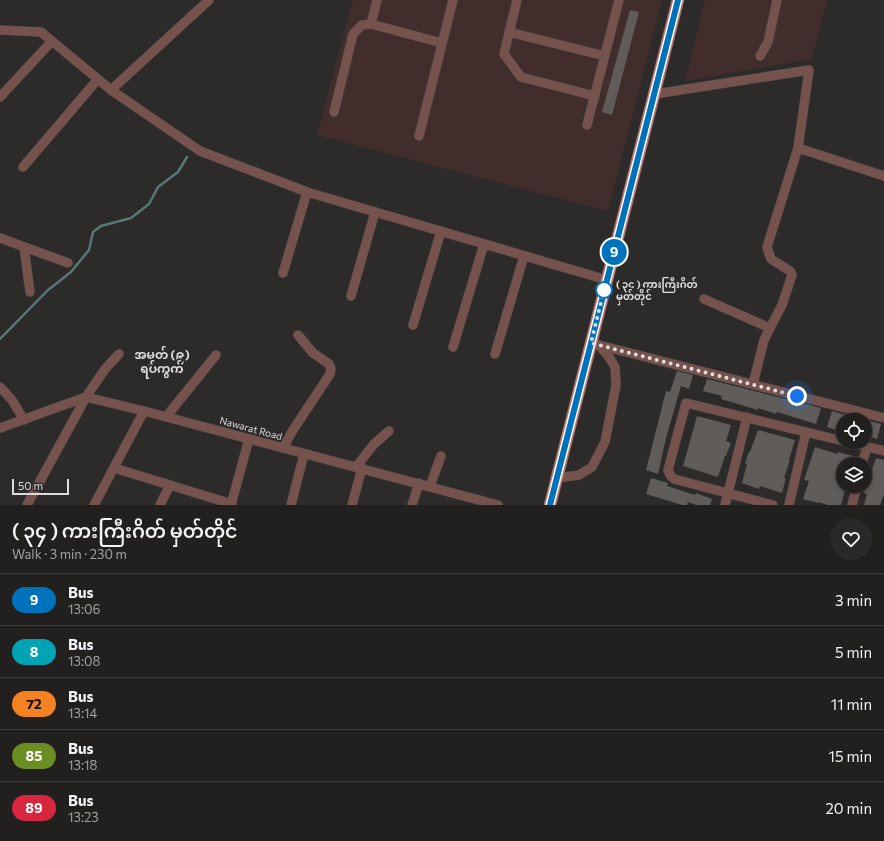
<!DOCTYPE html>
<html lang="en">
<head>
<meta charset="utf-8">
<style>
	body { margin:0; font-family:Commissioner,"Noto Sans Myanmar",sans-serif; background:#2a2828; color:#f1f3f6; height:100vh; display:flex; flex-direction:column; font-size:15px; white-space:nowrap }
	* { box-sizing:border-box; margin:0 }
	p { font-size:13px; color:#a2a3a4 }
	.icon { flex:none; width:22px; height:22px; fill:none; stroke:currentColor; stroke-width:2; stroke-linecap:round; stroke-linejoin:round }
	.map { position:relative; height:505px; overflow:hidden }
	.drawer { display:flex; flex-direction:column; background:#22201f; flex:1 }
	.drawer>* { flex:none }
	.badge { padding:0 8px; border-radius:13px; font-size:14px; line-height:26px }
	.fabs { position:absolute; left:836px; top:413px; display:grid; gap:8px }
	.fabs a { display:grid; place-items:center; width:36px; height:36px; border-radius:50%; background:#22201f; box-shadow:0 2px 6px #0003,0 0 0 1px #3f3e3d; font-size:20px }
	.scale { position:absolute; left:12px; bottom:10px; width:57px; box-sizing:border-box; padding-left:4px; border:2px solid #dedcdb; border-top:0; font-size:11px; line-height:14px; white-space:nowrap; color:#dedcdb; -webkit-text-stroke:3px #2d2b29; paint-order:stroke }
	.you { position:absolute; width:20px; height:20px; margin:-10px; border:3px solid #fff; border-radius:50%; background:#1a73e8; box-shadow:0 0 0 6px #1a73e833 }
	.map>.badge { position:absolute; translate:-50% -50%; box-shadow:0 0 0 2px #fff }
	.round { display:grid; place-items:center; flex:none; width:42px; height:42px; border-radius:21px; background:#2a2828 }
	.summary { display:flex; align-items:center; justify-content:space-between; height:68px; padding:0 12px }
	h1 { font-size:19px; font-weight:600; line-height:30px }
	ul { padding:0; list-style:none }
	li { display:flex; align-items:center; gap:12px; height:52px; padding:0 12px; border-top:1px solid #3f3e3d }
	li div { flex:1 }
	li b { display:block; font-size:15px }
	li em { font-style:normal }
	li .badge { min-width:44px; font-weight:700; text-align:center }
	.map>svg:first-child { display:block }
	.industrial { fill:#412d2b }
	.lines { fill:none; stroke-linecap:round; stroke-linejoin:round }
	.stream { stroke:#587778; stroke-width:2.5 }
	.building { fill:#5f5c59 }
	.minor-casing { stroke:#494745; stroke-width:10 }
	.major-casing { stroke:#494745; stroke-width:13 }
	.minor { stroke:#76524d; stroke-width:9 }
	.major { stroke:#be766d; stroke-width:12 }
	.line-casing { stroke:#fff; stroke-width:9 }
	.line { stroke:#0072bc; stroke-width:6 }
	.walk { stroke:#dedcdb; stroke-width:4; stroke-dasharray:0 7.2 }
	.stop-dot { fill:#fff; stroke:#0072bc; stroke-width:2 }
	.labels { text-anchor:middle; stroke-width:3.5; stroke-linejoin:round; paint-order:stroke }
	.stop-label { font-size:10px; font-weight:bold; fill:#dedcdb; stroke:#2d2b29; text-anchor:start }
	.street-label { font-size:10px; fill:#dedcdb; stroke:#2d2b29 }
	.quarter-label { font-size:12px; font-weight:bold; fill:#dedcdb; stroke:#2d2b29 }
</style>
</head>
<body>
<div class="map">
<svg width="884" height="505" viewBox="0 0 884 505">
	<rect width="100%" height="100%" fill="#2d2b29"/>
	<g class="industrial">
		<polygon points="353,0 662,0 608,211 317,135"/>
		<polygon points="705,0 827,0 812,59 685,81"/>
	</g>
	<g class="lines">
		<polyline class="stream" points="0,339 48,290 71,272 89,250 93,232 101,226 131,218 149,204 158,187 178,172 187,157"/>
	</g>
	<g class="building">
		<polygon points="630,10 639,12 612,115 602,112"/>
		<polygon points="677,371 693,375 689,389 681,386 666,438 658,474 646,470 666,391 670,392"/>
		<polygon points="707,379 821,408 816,424 777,412 776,414 758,408 758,410 721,399 722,396 703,391"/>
		<polygon points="832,411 856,418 856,420 843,420 840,431 827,427"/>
		<polygon points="697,416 731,425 726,441 731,443 726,456 725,456 718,477 683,466"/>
		<polygon points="865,420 881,424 877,439 865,435"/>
		<polygon points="758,430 795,440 789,460 790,460 784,478 786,478 782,493 760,486 759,489 742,483 747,464 745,463 749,452 750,452"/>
		<polygon points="815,447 837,454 838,452 853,456 850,464 843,464 843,486 846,486 841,505 828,505 818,502 818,503 803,499 809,481 804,480"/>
		<polygon points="876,458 884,460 884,494 880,505 864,505 867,494 864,493"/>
		<polygon points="651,478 668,483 667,486 695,495 696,493 712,499 710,505 696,505 688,502 687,505 682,505 646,494"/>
	</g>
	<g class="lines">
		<defs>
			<g id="minor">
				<polyline points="517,0 504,54 521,77 595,96"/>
				<polyline points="371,24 377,0"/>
				<polyline points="0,30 41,32 111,90 200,151 307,192 607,280"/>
				<polyline points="509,32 605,56"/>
				<polyline points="760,56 768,42 777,0"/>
				<polyline points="111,90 209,0"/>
				<polyline points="655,94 809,70 798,148 767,247 771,259 790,271 792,275 782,305 770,328"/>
				<polyline points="0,97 52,41"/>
				<polyline points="334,112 353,34 362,25 371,24 442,43"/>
				<polyline points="587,125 619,0"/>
				<polyline points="419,136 453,0"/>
				<polyline points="798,148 884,176"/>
				<polyline points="23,167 98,79"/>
				<polyline points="0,238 68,263"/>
				<polyline points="24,247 30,292"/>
				<polyline points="283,273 307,192"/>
				<polyline points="351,296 375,212"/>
				<polyline points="704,299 770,328 764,340 753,384"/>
				<polyline points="413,325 441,231"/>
				<polyline points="591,343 884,418"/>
				<polyline points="453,347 484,244"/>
				<polyline points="495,354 524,256"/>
				<polyline points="0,387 12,400 24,420"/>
				<polyline points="166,417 216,355"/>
				<polyline points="0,428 86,397 144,411 498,505"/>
				<polyline points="848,442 884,451"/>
				<polyline points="283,448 293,430 330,374 331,369 329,364 313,353 298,335"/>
				<polyline points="862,464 867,447"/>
				<polyline points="356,467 374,444 389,431"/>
				<polyline points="114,468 232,504"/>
				<polyline points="557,478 579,475 592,467 605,442 616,385 615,367 609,357 599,345"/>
				<polyline points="430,486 441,456"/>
				<polyline points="27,505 86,397 105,369 119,354"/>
				<polyline points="94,505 144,411"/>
				<polyline points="160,505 170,485"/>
				<polyline points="231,505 249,439"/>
				<polyline points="291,505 304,454"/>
				<polyline points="352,505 362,468"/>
				<polyline points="412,505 419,483"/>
				<polyline points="725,505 747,417"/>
				<polyline points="773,505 674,479 670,475 668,470 686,403 843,441"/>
				<polyline points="789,505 806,432"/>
				<polyline points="852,505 857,486"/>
			</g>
			<polyline id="major" points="550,505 678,0"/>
		</defs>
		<use href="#minor" class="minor-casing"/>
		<use href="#major" class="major-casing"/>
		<use href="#minor" class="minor"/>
		<use href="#major" class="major"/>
	</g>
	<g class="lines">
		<defs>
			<polyline id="line" points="550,505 678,0"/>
		</defs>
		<use href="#line" class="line-casing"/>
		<use href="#line" class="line"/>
		<polyline class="walk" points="604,290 591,343 797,396"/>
	</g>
	<circle class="stop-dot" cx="604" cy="290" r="8"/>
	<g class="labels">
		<g class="stop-label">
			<text x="616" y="288">( ၃၄ ) ကားကြီးဂိတ်<tspan x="616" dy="12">မှတ်တိုင်</tspan></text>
		</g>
		<g class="street-label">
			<text transform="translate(251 428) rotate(15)" y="4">Nawarat Road</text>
		</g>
		<g class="quarter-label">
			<text x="162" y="359">အမှတ် (၉)<tspan x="162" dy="14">ရပ်ကွက်</tspan></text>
		</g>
	</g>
</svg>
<div class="fabs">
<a><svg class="icon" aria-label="locate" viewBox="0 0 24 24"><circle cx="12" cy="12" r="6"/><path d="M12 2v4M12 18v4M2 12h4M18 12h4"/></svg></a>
<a><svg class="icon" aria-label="layers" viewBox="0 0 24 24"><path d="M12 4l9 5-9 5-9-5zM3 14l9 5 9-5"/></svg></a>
</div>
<div class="scale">50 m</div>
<div class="you" style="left:797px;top:396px"></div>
<b class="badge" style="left:614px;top:252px;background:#0072bc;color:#fff">9</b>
</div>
<section class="drawer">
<div class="summary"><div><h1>( ၃၄ ) ကားကြီးဂိတ် မှတ်တိုင်</h1><p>Walk · 3 min · 230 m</p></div><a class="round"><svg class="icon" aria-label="heart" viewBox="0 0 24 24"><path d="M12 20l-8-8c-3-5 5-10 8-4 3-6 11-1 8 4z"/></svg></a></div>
<ul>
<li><span class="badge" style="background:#0072bc;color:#fff">9</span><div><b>Bus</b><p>13:06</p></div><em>3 min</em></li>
<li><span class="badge" style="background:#00a3b4;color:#fff">8</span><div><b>Bus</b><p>13:08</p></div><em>5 min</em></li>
<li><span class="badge" style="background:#f58220;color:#111">72</span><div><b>Bus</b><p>13:14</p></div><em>11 min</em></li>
<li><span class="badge" style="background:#6b8e23;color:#fff">85</span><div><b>Bus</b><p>13:18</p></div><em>15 min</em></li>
<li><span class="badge" style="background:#d7263d;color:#fff">89</span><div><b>Bus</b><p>13:23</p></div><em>20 min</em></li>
</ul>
</section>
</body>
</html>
